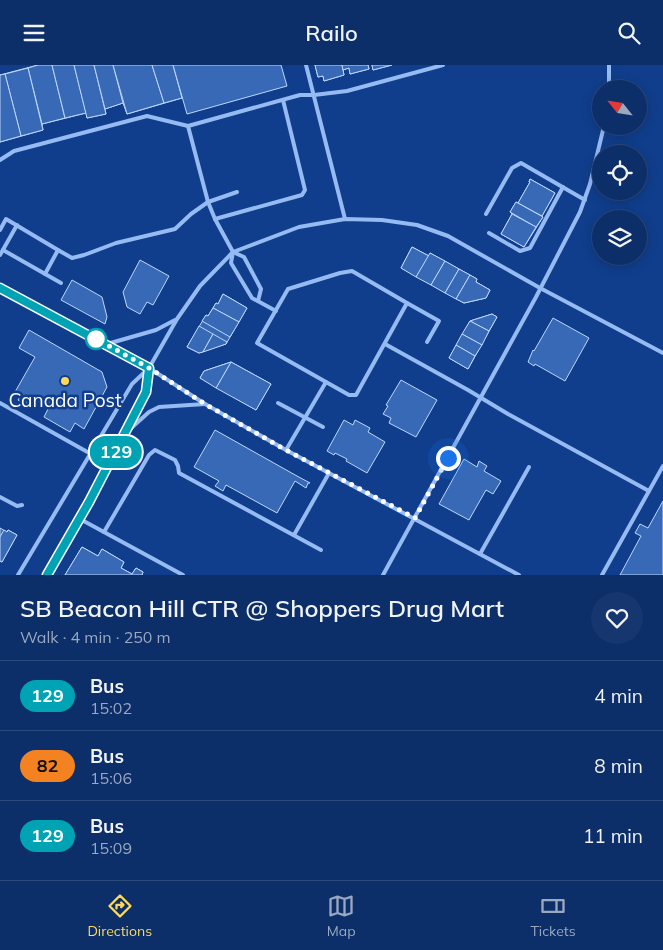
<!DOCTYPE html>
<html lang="en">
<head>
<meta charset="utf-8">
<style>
	body { margin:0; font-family:Mulish,sans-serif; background:#15366f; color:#f1f3f6; height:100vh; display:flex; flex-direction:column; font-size:19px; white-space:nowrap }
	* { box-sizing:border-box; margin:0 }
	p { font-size:16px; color:#9aa8c0 }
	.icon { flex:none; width:28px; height:28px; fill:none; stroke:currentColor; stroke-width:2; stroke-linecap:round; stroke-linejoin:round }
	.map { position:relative; height:510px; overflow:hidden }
	.sheet { display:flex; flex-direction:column; background:#0c2e69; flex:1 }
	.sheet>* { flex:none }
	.badge { padding:0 10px; border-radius:16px; font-size:18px; line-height:32px }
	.needle { width:32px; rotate:300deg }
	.tools { position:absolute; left:592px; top:15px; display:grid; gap:10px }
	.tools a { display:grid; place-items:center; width:55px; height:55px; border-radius:50%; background:#0c2e69; box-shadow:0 2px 12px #0003,0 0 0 1px #2c4a7d; font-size:25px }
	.you { position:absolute; width:25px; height:25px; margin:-12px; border:4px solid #fff; border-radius:50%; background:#1a73e8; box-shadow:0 0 0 8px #1a73e833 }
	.map>.badge { position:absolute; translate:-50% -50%; box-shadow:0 0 0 2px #fff }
	.round { display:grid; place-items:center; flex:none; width:52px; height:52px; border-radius:26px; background:#15366f }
	.summary { display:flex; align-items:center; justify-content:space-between; height:85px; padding:0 20px }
	h1 { font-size:24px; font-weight:600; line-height:38px }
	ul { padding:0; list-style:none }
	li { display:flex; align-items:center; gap:15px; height:70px; padding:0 20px; border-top:1px solid #2c4a7d }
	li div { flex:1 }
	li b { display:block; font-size:19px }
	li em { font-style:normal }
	li .badge { min-width:55px; font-weight:700; text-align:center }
	header { display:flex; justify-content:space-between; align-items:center; height:65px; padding:0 20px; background:#0c2e69; font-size:22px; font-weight:600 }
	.dock { display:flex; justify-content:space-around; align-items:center; height:70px; border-top:1px solid #2c4a7d; background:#0c2e69; font-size:14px; color:#9aa8c0 }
	.dock a { display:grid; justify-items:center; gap:2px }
	.dock .selected { color:#ffd957 }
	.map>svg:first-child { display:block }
	.building { fill:#3869b6; stroke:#bdd6fd }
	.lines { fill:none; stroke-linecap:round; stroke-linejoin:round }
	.service { stroke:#96baf2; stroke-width:4 }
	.line-casing { stroke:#fff; stroke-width:11 }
	.line { stroke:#00a3b4; stroke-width:8 }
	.walk { stroke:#fff; stroke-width:5; stroke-dasharray:0 9 }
	.stop-dot { fill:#fff; stroke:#00a3b4; stroke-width:2.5 }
	.poi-dot { fill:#ffd957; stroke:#103e8c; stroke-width:2 }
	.labels { text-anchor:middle; stroke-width:5; stroke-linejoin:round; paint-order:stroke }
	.poi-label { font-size:19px; fill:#fff; stroke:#103e8c }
</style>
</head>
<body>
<header><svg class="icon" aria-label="menu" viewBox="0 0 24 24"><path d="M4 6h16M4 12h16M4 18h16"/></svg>Railo<svg class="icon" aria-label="search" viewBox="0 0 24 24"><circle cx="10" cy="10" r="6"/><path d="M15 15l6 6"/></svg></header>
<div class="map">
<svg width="663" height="510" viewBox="0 0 663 510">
	<rect width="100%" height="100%" fill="#103e8c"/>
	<g class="building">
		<polygon points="38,0 173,0 182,33 127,49 123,38 105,44 106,49 87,53 86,48 42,59 43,65 0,77 0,10"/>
		<polygon points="38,0 52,0 65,53 42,59 28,3"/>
		<polygon points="52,0 74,0 86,48 65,53"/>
		<polygon points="74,0 94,0 106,49 87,53"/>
		<polygon points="94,0 113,0 123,38 105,44"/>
		<polygon points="113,0 152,0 164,38 127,49"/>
		<polygon points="152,0 173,0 182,33 164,38"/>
		<polygon points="173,0 281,0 287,21 187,49"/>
		<polygon points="315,0 368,0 369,4 350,9 349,3 343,5 344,10 324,16 323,11 318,12"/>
		<polygon points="315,0 342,0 344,10 324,16 323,11 318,12"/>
		<polygon points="342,0 368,0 369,4 350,9 349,3 343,5"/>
		<polygon points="372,0 392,0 373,5"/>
		<polygon points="372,0 392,0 373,5"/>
		<polygon points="28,3 43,65 21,71 5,9"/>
		<polygon points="5,9 21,71 0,77 0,10"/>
		<polygon points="530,114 555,128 542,151 543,152 524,182 501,169 512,149 510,147 516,137 518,138 530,117 529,117"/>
		<polygon points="530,114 555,128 542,151 518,138 530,117 529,117"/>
		<polygon points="516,137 543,152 536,162 510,147"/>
		<polygon points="512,149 536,162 524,182 501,169"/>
		<polygon points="412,182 429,191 430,188 477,214 476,217 490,225 486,233 464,238 401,203"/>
		<polygon points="412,182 429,191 416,212 401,203"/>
		<polygon points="430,188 445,196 431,220 416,212"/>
		<polygon points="140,195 169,211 153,240 147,237 140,249 127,242 123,227"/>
		<polygon points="445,196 459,204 445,228 431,220"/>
		<polygon points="459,204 470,210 456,234 445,228"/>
		<polygon points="470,210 477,214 476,217 490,225 486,233 464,238 456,234"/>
		<polygon points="72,215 102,232 107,252 105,259 61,235"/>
		<polygon points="223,229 247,243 226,279 199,288 187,282 206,250 208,251 216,238 218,239"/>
		<polygon points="223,229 247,243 239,257 213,243 216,238 218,239"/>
		<polygon points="213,243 239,257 230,272 202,256 206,250 208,251"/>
		<polygon points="492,249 497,252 468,304 449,293 470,256"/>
		<polygon points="492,249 497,252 489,266 470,256"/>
		<polygon points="553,253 589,273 565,316 535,299 534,301 528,297 533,285 534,286"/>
		<polygon points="470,256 489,266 482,280 462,269"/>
		<polygon points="199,261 213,269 203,287 199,288 187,282"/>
		<polygon points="29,265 102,307 107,322 84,364 75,358 70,367 44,352 49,342 30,332 26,340 18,335 21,330 15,327 35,292 19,283"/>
		<polygon points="213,269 227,277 226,279 203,287"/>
		<polygon points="462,269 482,280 475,291 456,280"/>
		<polygon points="456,280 475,291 468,304 449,293"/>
		<polygon points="231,297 271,319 256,345 200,313 204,306"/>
		<polygon points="231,297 271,319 256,345 216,323"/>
		<polygon points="231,297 216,323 200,313 204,306"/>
		<polygon points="401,315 437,335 416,372 389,358 391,353 383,349 388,341 386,340"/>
		<polygon points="344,355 353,360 355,355 370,363 368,367 385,377 367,408 346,396 347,394 335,388 334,390 327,386"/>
		<polygon points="215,365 297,411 310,418 308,418 306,423 295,416 277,448 226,420 223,426 215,421 219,416 194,402"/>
		<polygon points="464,394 477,402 479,396 487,401 484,406 501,416 493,429 486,425 469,455 439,439"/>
		<polygon points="663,436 663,510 620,510 641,471 635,468 640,459 648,463"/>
		<polygon points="0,463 7,467 8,465 17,470 2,497 0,496"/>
		<polygon points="4,465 7,467 8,465 17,470 2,497 0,496 0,472"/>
		<polygon points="82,482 98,491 102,484 124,497 121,503 132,509 136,503 143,507 142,510 65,510"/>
		<polygon points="82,482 98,491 102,484 124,497 121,503 132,509 136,503 143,507 142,510 65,510"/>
	</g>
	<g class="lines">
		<g class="service">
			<polyline points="306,0 345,154"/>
			<polyline points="609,24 609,0"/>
			<polyline points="188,61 208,137 215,154 233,187 231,198 252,233 276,246"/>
			<polyline points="0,95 14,86 147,51 188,61 300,30 314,30 347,26 443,0"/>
			<polyline points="486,149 512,103 521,98 585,135"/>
			<polyline points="215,154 302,130 305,125 283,35"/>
			<polyline points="0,165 6,154 58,185 72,193 84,190 116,178 175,164 191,149 208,137 237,127"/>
			<polyline points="489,168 520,186 530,183 563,122"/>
			<polyline points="3,185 61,218"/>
			<polyline points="233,187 244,192 261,224 258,236"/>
			<polyline points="0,190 17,160"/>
			<polygon points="352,206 407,238 356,330 349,330 257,278 288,224 340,208"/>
			<polyline points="45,209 58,185"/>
			<polyline points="0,223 149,303 205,339 286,385 519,510"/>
			<polyline points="407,238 439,256 427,277"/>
			<polyline points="107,279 156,265 175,255"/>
			<polyline points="385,279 468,325 508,349 649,426"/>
			<polyline points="0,338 91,389"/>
			<polyline points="278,338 323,362"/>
			<polyline points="129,365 149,347 159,342 205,339"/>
			<polyline points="286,385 326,317"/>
			<polyline points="0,432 17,441 22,440"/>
			<polyline points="80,454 183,510"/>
			<polyline points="104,467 149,390 155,385 175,395 178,401 179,408 321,485"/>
			<polyline points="294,470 329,408"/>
			<polyline points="480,489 529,402"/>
			<polyline points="18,510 132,319 149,303 177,254 200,221 233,187 299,162 345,154 382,155 417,160 448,171 540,223 663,288"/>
			<polyline points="47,510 80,454 146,327 149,303"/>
			<polyline points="383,510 536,232 580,147 590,119 604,61"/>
			<polyline points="602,510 663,401"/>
		</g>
	</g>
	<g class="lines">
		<defs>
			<polyline id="line" points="0,223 149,303 146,327 89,437 47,510"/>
		</defs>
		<use href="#line" class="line-casing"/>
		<use href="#line" class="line"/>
		<polyline class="walk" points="96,274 91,271 149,303 205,339 286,385 415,453 448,393"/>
	</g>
	<circle class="stop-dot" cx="96" cy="274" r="10"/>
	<circle class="poi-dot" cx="65" cy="316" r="5"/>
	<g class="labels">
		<g class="poi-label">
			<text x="65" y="342">Canada Post</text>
		</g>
	</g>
</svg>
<div class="tools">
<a><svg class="needle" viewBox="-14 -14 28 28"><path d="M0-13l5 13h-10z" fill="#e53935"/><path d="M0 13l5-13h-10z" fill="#9aa8c0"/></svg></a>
<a><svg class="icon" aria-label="locate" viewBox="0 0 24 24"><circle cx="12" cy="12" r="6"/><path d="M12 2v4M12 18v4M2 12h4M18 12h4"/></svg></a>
<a><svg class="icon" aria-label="layers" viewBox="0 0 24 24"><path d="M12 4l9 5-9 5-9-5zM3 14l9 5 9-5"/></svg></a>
</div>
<div class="you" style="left:448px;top:393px"></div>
<b class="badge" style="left:116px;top:387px;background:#00a3b4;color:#fff">129</b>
</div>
<section class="sheet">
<div class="summary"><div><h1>SB Beacon Hill CTR @ Shoppers Drug Mart</h1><p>Walk · 4 min · 250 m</p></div><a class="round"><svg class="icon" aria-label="heart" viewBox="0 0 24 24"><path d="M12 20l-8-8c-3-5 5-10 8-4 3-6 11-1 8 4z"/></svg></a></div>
<ul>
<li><span class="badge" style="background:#00a3b4;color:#fff">129</span><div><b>Bus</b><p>15:02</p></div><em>4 min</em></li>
<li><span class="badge" style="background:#f58220;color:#111">82</span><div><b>Bus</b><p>15:06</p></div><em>8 min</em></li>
<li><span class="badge" style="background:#00a3b4;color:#fff">129</span><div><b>Bus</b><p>15:09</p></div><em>11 min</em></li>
</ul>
</section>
<nav class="dock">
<a class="selected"><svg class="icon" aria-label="directions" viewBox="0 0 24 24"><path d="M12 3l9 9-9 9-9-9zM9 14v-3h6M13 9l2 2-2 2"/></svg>Directions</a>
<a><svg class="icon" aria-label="map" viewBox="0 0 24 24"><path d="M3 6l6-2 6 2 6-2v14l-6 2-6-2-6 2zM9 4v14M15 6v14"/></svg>Map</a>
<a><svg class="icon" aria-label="tickets" viewBox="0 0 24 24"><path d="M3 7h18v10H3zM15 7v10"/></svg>Tickets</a>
</nav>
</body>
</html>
